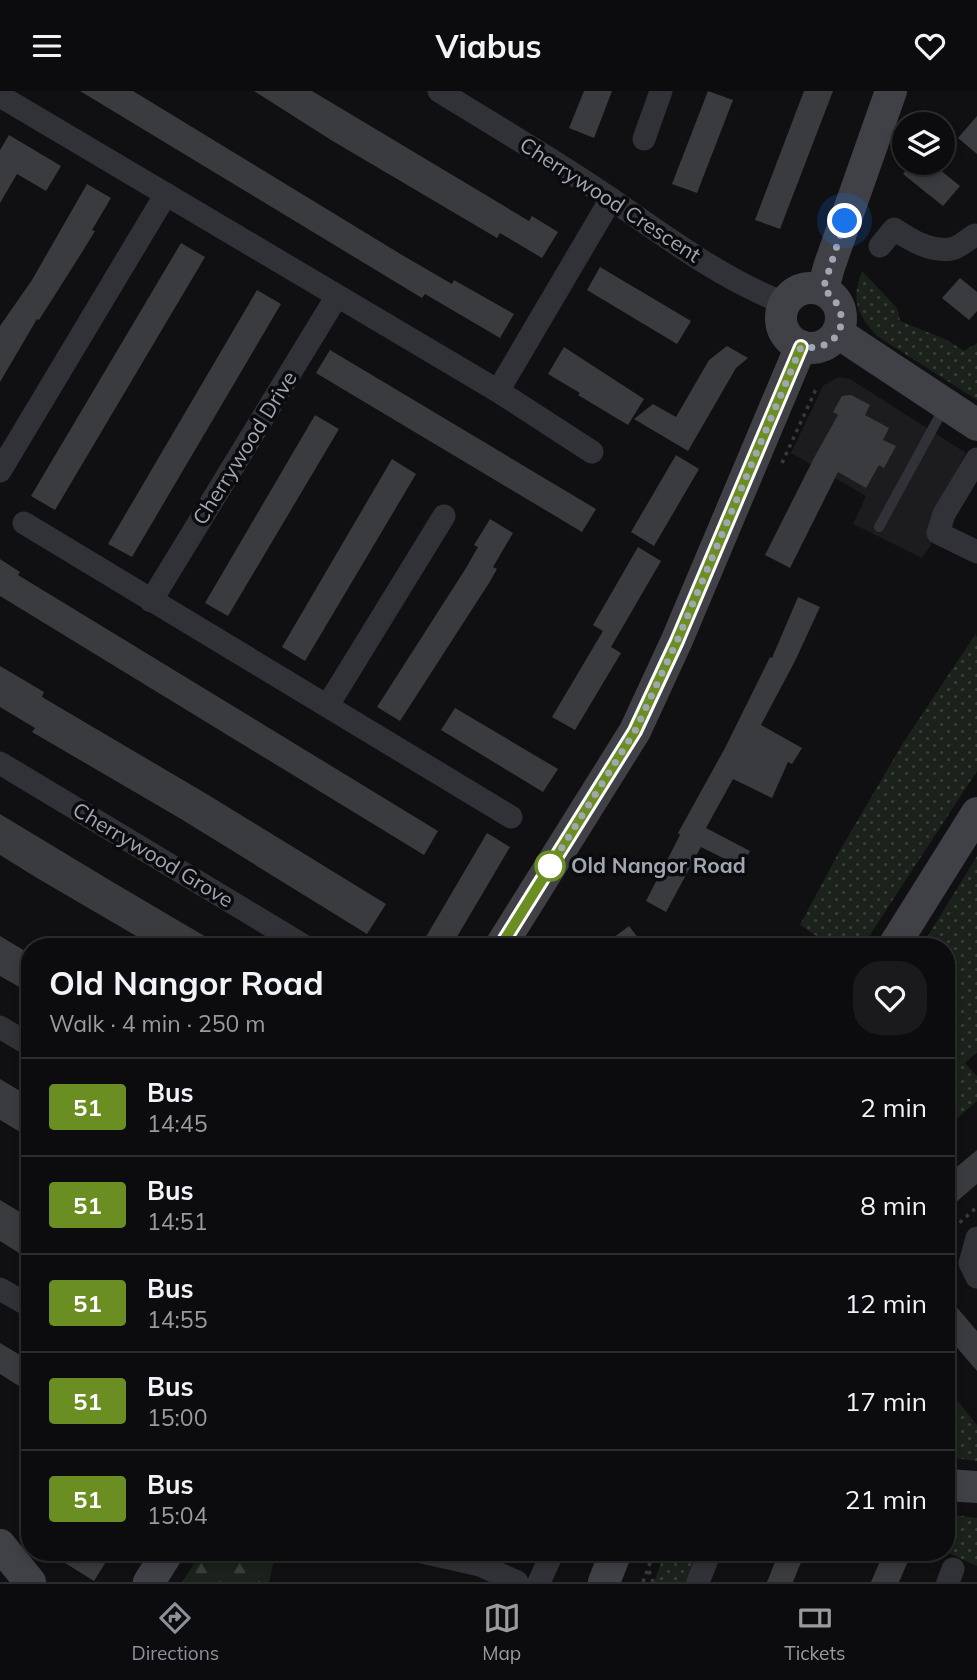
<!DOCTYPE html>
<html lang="en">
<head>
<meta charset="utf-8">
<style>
	body { margin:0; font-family:Mulish,sans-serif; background:#1a1a1c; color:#f1f3f6; height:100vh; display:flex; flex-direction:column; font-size:26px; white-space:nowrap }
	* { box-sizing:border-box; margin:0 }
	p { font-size:23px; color:#9a9b9e }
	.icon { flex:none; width:38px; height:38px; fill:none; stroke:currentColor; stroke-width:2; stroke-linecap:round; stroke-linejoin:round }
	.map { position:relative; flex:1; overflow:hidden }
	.details { position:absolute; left:21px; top:847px; width:934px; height:623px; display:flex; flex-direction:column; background:#0c0c0e; border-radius:28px; box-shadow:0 4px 10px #0003,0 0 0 2px #2c2c2e }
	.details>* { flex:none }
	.badge { padding:0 14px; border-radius:5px; font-size:24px; line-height:46px }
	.buttons { position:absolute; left:892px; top:21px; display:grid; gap:14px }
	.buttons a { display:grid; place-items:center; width:63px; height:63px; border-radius:50%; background:#0c0c0e; box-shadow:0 4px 10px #0003,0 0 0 2px #2c2c2e; font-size:35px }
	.you { position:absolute; width:35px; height:35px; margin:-18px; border:5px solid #fff; border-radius:50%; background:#1a73e8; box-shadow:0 0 0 10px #1a73e833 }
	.map>.badge { position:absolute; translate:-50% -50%; box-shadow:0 0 0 4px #fff }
	.round { display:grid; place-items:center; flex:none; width:74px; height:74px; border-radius:28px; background:#1a1a1c }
	.head { display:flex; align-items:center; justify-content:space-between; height:119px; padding:0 28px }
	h1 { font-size:33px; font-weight:700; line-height:52px }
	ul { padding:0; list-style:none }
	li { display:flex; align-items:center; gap:21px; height:98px; padding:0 28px; border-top:2px solid #2c2c2e }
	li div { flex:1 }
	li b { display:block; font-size:26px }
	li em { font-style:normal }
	li .badge { min-width:77px; font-weight:700; text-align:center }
	header { display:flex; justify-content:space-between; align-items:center; height:91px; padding:0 28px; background:#0c0c0e; font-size:32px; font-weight:700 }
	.menu { display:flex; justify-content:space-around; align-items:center; height:98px; border-top:2px solid #2c2c2e; background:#0c0c0e; font-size:19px; color:#9a9b9e }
	.menu a { display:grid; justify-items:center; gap:4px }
	.menu .on { color:#8c9099 }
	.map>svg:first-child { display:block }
	.built { fill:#1c1c1f }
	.green { fill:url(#green-dots) }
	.forest { fill:url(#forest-firs) }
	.building { fill:#3a3b3f }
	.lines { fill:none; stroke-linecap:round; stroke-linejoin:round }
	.path { stroke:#37393e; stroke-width:3.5; stroke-dasharray:3.5 5; stroke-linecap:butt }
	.lane { stroke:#313237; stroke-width:10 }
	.street { stroke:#313237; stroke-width:23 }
	.secondary { stroke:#3f4147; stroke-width:32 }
	.line-casing { stroke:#fff; stroke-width:16 }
	.line { stroke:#6b8e23; stroke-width:10 }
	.walk { stroke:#a1a6b3; stroke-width:7; stroke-dasharray:0 12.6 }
	.stop-dot { fill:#fff; stroke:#6b8e23; stroke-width:3.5 }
	.labels { text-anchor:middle; stroke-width:7; stroke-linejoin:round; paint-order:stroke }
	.street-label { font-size:21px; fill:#a1a6b3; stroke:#0b0b0d }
	.stop-label { font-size:21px; font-weight:bold; fill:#a1a6b3; stroke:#0b0b0d; text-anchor:start }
</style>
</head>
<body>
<header><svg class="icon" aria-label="menu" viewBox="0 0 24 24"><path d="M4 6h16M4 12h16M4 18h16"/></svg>Viabus<svg class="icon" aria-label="heart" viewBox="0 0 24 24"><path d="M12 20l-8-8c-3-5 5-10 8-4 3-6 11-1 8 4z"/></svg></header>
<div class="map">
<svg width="977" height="1491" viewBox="0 0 977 1491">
	<defs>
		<pattern id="green-dots" width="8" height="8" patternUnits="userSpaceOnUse" patternTransform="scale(1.75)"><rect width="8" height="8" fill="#1a221b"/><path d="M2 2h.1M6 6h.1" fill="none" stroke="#383f3a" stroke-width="1.8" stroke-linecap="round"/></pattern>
		<pattern id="forest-firs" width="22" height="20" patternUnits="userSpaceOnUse" patternTransform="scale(1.75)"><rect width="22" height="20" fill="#1a221b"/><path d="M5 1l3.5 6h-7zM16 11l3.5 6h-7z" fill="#383f3a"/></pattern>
	</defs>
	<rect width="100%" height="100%" fill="#101012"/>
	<polygon class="built" points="838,286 850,288 966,362 932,426 931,454 922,467 853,433 866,405 791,362 823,295"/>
	<g class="green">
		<path d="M862 180 897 217 900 230 947 249 964 260 977 252V309L877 245C856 222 851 209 862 180Z"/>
		<polygon points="975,544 977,546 977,680 862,856 833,856 800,834 839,761 903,652"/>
		<polygon points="977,765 977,961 965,972 977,985 977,1010 947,1036 947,856 921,856"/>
		<polygon points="947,1297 977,1334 977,1370 947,1366"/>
		<polygon points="947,1423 977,1427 977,1475 946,1461"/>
		<polygon points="665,1461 702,1461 689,1491 654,1491"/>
	</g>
	<polygon class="forest" points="202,1461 276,1461 269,1491 182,1491"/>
	<g class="building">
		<polygon points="80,0 133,0 402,164 452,193 454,189 514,223 500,247 425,203 422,207"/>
		<polygon points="254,0 312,0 529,130 532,125 558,141 542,167 500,142 497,147 331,49"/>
		<polygon points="584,0 612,0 594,47 569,37"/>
		<polygon points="708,0 733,9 697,102 672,93"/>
		<polygon points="804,0 833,0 780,138 755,129"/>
		<polygon points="977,25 977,63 958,47"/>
		<polygon points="9,44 61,75 46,100 17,83 0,112 0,59"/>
		<polygon points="912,72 945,72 939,78 960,95 943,115 903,83"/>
		<polygon points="87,93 111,107 92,139 95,140 79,166 39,229 37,228 0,291 0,235 32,189"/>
		<polygon points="181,152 205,166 55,419 31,405"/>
		<polygon points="600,176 691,230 677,253 587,199"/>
		<polygon points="960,187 977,201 977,220 969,229 942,207"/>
		<polygon points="257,199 281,213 132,466 108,453"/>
		<polygon points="727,255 748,267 736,277 688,360 634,328 653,313 676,326 709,269"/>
		<polygon points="564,256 644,308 628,334 578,304 580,302 548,283"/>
		<polygon points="330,259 596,418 582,441 316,282"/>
		<polygon points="851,304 870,314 865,324 889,337 883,349 896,355 884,377 879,374 866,397 838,381 790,477 765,464 814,367 838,324 833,321 842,305"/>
		<polygon points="315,324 339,338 228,525 205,512"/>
		<polygon points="676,364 699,378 654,455 631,441"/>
		<polygon points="392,368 416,383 305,570 282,556"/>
		<polygon points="490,428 513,442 493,476 497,478 489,492 400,630 377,616 466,477 478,456 474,454"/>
		<polygon points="638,456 661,470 611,556 621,562 575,639 552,626 603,540 593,534"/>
		<polygon points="0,468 20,481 18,484 438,740 424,764 0,505"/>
		<polygon points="798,506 820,516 795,570 761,634 802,657 792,673 788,671 772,707 733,688 706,737 750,760 741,776 701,756 666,821 646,810 680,744 678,742 725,657 770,566 772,567"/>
		<polygon points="0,575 44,601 42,606 205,702 386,813 367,843 181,728 32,641 35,637 0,616"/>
		<polygon points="455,617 558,678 543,701 441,639"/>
		<polygon points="0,723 111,790 223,856 155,856 37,787 0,764"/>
		<polygon points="487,742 510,756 451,856 420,856"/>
		<polygon points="629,835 645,856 601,856"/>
		<polygon points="0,845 30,863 30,902 0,885"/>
		<polygon points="0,988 30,1006 30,1047 0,1029"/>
		<polygon points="977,1059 977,1093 947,1119 947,1084"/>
		<polygon points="0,1109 30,1127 30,1169 0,1150"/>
		<polygon points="947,1205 977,1240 977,1280 947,1245"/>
		<polygon points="0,1252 30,1270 30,1302 0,1283"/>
		<polygon points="72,1461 112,1461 94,1490 65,1472"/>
		<polygon points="779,1461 802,1469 793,1491 767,1491"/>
		<polygon points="884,1461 912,1461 899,1491 871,1491"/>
	</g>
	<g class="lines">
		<g class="path">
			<polyline points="782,372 817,296"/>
			<polyline points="947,1143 977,1116"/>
			<polyline points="649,1480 653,1491"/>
			<polyline points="643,1491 654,1461"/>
		</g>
		<polyline class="lane" points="879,436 945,315"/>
		<g class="street">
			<path d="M439 0C497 36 556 70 611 108 666 146 722 188 784 212"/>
			<polyline points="0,5 498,300 592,361"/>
			<polyline points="644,48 661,0"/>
			<path d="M880 155 894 138C911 149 929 161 951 158 959 157 968 148 975 144"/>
			<polyline points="498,300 611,108"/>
			<polyline points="977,368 944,423 938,442 977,461"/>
			<polyline points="0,380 166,103"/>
			<polyline points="24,432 511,726"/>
			<polyline points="151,510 337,205"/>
			<polyline points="328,614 444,425"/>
			<polyline points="0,672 306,856"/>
			<polyline points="0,936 30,954"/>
			<polyline points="977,1147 970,1172 977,1186"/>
			<polyline points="0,1198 30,1215"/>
			<polyline points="422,1461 480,1474 517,1491"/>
			<polyline points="539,1491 553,1461"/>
			<polyline points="698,1491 710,1461"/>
			<polyline points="948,1491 953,1478"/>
		</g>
		<g class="secondary">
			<circle cx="811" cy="227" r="30"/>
			<polyline points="823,198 829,176 891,0"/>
			<polyline points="838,242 977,334"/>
			<polyline points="500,856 635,640 677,549 801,255"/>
			<polyline points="893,856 977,722"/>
			<polyline points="947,1394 977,1396"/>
			<polyline points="0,1454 30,1491"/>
			<polyline points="149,1491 168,1461"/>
			<polyline points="604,1491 616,1461"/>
		</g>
	</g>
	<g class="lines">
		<defs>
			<polyline id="line" points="500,856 635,640 677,550 801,256"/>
		</defs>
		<use href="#line" class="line-casing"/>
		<use href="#line" class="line"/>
		<path class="walk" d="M550 775 546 782 635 640 677 550 801 256C842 262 856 222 823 198L845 130"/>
	</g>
	<circle class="stop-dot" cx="550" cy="775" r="14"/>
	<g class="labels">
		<g class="street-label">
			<text transform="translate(610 109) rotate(33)" y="7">Cherrywood Crescent</text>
			<text transform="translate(245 357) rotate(-58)" y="7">Cherrywood Drive</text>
			<text transform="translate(153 764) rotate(31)" y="7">Cherrywood Grove</text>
		</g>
		<g class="stop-label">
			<text x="571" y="782">Old Nangor Road</text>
		</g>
	</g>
</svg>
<div class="buttons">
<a><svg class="icon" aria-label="layers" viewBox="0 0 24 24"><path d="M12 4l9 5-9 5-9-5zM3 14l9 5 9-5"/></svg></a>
</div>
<div class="you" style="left:845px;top:130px"></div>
<section class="details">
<div class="head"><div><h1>Old Nangor Road</h1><p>Walk · 4 min · 250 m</p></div><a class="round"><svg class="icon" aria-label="heart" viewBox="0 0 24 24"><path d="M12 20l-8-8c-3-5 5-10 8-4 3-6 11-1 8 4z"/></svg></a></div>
<ul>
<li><span class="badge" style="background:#6b8e23;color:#fff">51</span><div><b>Bus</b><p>14:45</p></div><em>2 min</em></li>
<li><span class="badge" style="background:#6b8e23;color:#fff">51</span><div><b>Bus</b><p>14:51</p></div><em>8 min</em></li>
<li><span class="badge" style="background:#6b8e23;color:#fff">51</span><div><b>Bus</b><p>14:55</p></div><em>12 min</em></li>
<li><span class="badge" style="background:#6b8e23;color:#fff">51</span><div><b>Bus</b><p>15:00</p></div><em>17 min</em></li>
<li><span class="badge" style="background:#6b8e23;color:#fff">51</span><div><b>Bus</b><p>15:04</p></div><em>21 min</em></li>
</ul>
</section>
</div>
<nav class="menu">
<a class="on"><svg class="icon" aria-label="directions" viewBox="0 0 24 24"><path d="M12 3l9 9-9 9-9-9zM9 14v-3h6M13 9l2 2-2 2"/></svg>Directions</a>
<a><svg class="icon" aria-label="map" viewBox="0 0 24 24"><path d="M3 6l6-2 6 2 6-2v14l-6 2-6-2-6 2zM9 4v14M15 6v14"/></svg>Map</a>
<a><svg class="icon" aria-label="tickets" viewBox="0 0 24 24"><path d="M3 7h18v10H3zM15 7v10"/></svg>Tickets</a>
</nav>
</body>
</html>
